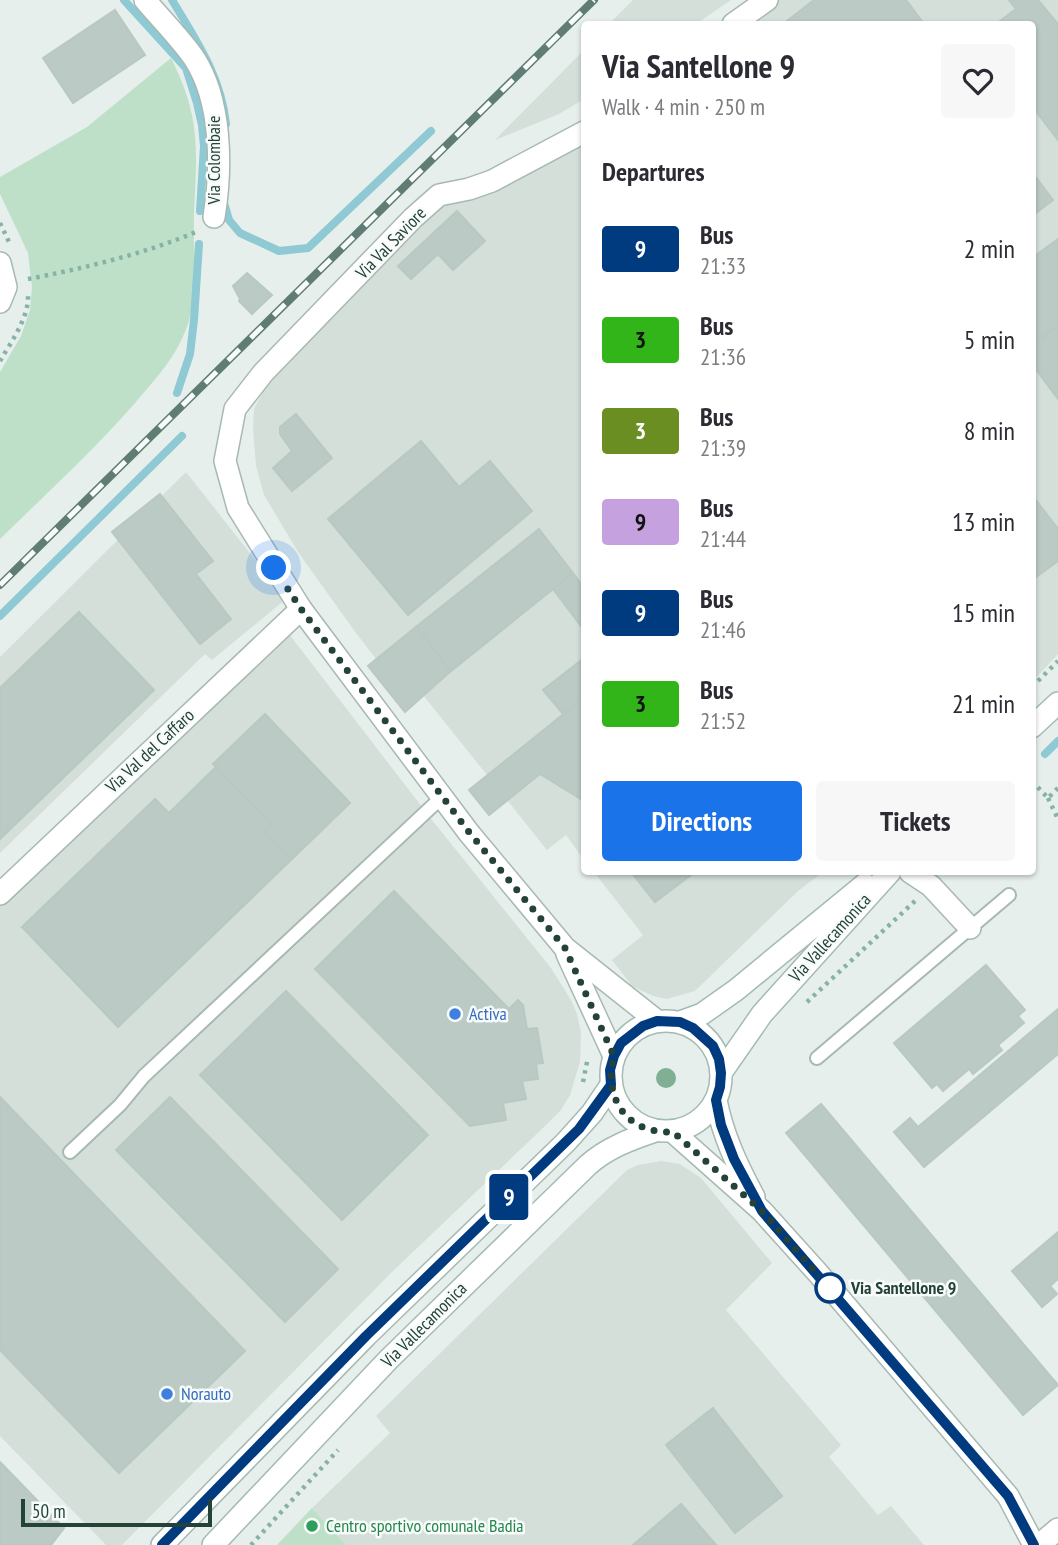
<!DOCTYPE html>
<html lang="en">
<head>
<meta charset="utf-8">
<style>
	body { margin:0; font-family:"PT Sans Narrow",sans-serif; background:#f7f7f7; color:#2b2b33; height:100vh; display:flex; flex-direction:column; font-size:26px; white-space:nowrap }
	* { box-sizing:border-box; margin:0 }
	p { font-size:23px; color:#7c7c81 }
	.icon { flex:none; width:38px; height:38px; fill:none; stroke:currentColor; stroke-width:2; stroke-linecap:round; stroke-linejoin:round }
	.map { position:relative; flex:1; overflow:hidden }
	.panel { position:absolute; left:581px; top:21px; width:455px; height:854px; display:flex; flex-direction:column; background:#fff; border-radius:7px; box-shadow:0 2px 5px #0004 }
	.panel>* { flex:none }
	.badge { padding:0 14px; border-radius:5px; font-size:24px; line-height:46px }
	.scale { position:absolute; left:21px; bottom:18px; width:191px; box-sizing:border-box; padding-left:7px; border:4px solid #24423a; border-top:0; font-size:19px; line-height:24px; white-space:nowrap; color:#24423a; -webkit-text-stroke:5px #f7fbf9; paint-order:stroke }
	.you { position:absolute; width:35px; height:35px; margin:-18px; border:5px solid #fff; border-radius:50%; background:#1a73e8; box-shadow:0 0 0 10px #1a73e833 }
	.map>.badge { position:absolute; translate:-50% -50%; box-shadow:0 0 0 4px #fff }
	h2 { padding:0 21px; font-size:26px; line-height:63px }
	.round { display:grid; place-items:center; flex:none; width:74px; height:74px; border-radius:7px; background:#f7f7f7 }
	.head { display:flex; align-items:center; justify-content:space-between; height:119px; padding:0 21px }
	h1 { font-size:33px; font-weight:600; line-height:52px }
	.cta { display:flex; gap:14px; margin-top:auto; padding:14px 21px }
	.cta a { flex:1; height:80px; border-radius:7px; background:#1a73e8; color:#fff; font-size:28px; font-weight:600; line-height:80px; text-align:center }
	.cta a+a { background:#f7f7f7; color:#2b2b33 }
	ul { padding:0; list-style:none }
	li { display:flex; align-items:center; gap:21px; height:91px; padding:0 21px }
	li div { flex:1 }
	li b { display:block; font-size:26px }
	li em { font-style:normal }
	li .badge { min-width:77px; font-weight:700; text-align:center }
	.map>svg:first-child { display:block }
	.built { fill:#d4dfda }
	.green { fill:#bfe0c8 }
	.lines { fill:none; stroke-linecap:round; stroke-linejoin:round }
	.stream { stroke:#8ec9d4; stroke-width:8 }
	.building { fill:#bbcac4; stroke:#b8c9c2; stroke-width:2 }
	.service-casing { stroke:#a8b8b2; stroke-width:16 }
	.minor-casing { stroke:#a8b8b2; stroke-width:24 }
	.secondary-casing { stroke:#a4bbb3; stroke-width:24 }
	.path { stroke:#86b3a5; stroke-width:4.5; stroke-dasharray:3.5 5; stroke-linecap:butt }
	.service { stroke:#fff; stroke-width:12 }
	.minor { stroke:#fff; stroke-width:21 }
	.secondary { stroke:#fff; stroke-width:21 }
	.rail-casing { stroke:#5f7d75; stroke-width:8 }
	.rail { stroke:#f7fbf9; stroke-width:5; stroke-dasharray:16; stroke-linecap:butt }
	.tree { fill:#80af93 }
	.line-casing { stroke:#fff; stroke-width:16 }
	.line { stroke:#003b80; stroke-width:10 }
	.walk { stroke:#24423a; stroke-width:7; stroke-dasharray:0 12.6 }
	.shop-dot { fill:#3f7fe0; stroke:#f7fbf9; stroke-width:2.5 }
	.stop-dot { fill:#fff; stroke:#003b80; stroke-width:3.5 }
	.leisure-dot { fill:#2e9e5b; stroke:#f7fbf9; stroke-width:2.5 }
	.labels { text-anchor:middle; stroke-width:5; stroke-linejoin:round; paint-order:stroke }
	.street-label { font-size:18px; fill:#24423a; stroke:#f7fbf9 }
	.shop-label { font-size:18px; fill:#366cbe; stroke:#f7fbf9; text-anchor:start }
	.stop-label { font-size:18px; font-weight:bold; fill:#24423a; stroke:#f7fbf9; text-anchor:start }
	.leisure-label { font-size:18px; fill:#27864d; stroke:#f7fbf9; text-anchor:start }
</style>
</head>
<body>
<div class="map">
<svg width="1058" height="1545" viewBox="0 0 1058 1545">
	<rect width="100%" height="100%" fill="#e6efeb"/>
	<g class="built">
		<polygon points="633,0 731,0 696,24 609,24"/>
		<polygon points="769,0 1058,0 1058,654 1033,681 1032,24 734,24"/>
		<polygon points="584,50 584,99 559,114 495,140"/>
		<polygon points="584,128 584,860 566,835 547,850 423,695 410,703 356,633 298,552 264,495 256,466 253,427 254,409 269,380 452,188"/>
		<polygon points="186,472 286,599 212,660 205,654 0,853 0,657"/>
		<polygon points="286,630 432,820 551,968 571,1000 577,1014 581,1032 580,1062 570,1095 561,1110 544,1127 392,1272 122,1545 106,1545 0,1436 0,896"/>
		<polygon points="594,872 823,872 798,891 695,991 667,999 653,996 632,986 612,960 643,935"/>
		<polygon points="661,1161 680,1164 701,1178 772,1263 726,1310 841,1445 829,1457 878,1515 891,1506 924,1545 346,1545 312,1508 390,1433 376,1416 627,1170 638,1165"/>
	</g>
	<g class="green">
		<path d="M171 58C201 118 197 149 194 213 193 244 197 297 188 324 176 358 157 377 135 403 93 451 46 494 0 539V372L21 336 30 310 32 287 28 253 0 194V177L87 127Z"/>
		<polygon points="312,1508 346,1545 277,1545"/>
	</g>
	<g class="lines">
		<g class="stream">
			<polyline points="124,0 186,68 197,103 202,125 204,146 200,211"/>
			<path d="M172 0C196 40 221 76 226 124"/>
			<polyline points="224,203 229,220 240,233 279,251 308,248 431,131"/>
			<polyline points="177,393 190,354 194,320 199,244"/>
			<polyline points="0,616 182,436"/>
			<polyline points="1045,754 1058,741"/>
		</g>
	</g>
	<g class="building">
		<polygon points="814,0 906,0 924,24 783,24"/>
		<polygon points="1009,0 1038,0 1058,24 1058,140 1032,106 1032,24 996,24 1016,9"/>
		<polygon points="115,10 145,55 73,103 43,58"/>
		<polygon points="1032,172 1053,200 1032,216"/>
		<polygon points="457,211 485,241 453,270 438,254 411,279 398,266"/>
		<polygon points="1058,239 1058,326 1032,345 1032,258"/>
		<polygon points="247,273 272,295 252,314 239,301 240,299 233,286"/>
		<polygon points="1058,326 1058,399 1032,364 1032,345"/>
		<polygon points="296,414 332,458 292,491 273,468 292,451 280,434 280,427"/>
		<polygon points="421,441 459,487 490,461 532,511 408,615 328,519"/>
		<polygon points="160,494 213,561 196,574 231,619 200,644 112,532"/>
		<polygon points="1032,495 1058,529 1058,561 1032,580"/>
		<polygon points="539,529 573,573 451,671 416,627"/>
		<polygon points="573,573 584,588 584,630 553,589"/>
		<polygon points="79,612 154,690 0,839 0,688"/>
		<polygon points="416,627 451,671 405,712 368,666"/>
		<polygon points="584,658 584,704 581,700 563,714 543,690"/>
		<polygon points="581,700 584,704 584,801 540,774 489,815 469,790"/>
		<polygon points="265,714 350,803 292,859 264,831 271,824 213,764"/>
		<polygon points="216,767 271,824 264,831 292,859 118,1027 22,927 155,799 169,813"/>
		<polygon points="631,872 695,872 655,902"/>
		<polygon points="394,891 509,1009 518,1000 523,1005 527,1029 537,1028 543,1063 536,1064 538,1079 522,1081 526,1099 503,1103 506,1120 470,1126 315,969"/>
		<polygon points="986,965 1025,1010 1018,1016 1024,1023 998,1045 1002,1050 973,1074 969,1069 943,1091 937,1084 932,1088 894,1043"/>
		<polygon points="286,991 428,1135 342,1220 200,1075"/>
		<polygon points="1058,1009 1058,1054 924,1167 894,1132 910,1118 918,1127"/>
		<polygon points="0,1097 245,1351 119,1473 0,1350"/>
		<polygon points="170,1097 338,1269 285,1322 116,1150"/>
		<polygon points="821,1104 1058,1385 1023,1415 786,1133"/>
		<polygon points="1058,1232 1058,1279 1050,1286 1057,1294 1042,1307 1012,1271"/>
		<polygon points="713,1408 782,1496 735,1533 666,1445"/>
		<polygon points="0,1462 64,1528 51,1545 0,1545"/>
		<polygon points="681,1504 716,1545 633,1545"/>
	</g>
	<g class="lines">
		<defs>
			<g id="service">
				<polyline points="817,1058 1009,895"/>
				<polyline points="70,1152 120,1105 144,1076 442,797"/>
			</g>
			<g id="minor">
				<path d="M145 0C161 19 180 38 194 58 222 101 222 168 214 217"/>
				<polyline points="733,24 767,0"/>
				<polyline points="584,132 492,181 469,189 439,195 413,218 263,373 235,409 225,461 238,508 301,609 469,833 565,948 657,1021"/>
				<polyline points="0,263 6,287 0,302"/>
				<polyline points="910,872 931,886 970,928"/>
				<polyline points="0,894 301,609"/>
				<polyline points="567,954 614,1056"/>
				<path d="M716 1100C723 1136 737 1165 754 1197"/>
				<polyline points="673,1132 762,1211 817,1272 1008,1496 1034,1545"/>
				<polyline points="1039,1545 1058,1529"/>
			</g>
			<g id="secondary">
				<polyline points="1032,727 1058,703"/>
				<circle cx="666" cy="1076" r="55"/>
				<polyline points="680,1022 702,1014 736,990 865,884"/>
				<polyline points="721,1073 762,1014 890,872"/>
				<polyline points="162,1545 366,1336 566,1142 592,1113 611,1085"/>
				<path d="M213 1545 389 1359 588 1165C607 1148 631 1139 655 1131"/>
			</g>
		</defs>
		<use href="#service" class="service-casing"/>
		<use href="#minor" class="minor-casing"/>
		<use href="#secondary" class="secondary-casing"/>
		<g class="path">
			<polyline points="0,223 9,242"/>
			<path d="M28 279C81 269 148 253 198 231"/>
			<path d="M0 361C11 342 29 318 28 295"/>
			<polyline points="1032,687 1058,661"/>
			<polyline points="1032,767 1035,772 1032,780"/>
			<polyline points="1032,781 1048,798 1058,788"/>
			<polyline points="1048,798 1058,819"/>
			<polyline points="807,1002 915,901"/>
			<polyline points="583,1082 588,1057"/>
			<polyline points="251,1545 338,1450"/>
		</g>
		<use href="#service" class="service"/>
		<use href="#minor" class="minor"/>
		<use href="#secondary" class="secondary"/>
		<defs>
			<polyline id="rail" points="0,585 594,0"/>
		</defs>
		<use href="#rail" class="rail-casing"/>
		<use href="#rail" class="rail"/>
	</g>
	<circle class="tree" cx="666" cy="1078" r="10"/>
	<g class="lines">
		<defs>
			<polyline id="line" points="162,1545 366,1336 579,1129 611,1085 610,1070 614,1056 621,1043 643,1026 657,1021 680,1022 693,1028 713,1046 719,1059 721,1073 720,1087 716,1100 721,1125 734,1159 762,1211 1008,1496 1034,1545"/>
		</defs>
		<use href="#line" class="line-casing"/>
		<use href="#line" class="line"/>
		<path class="walk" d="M274 568 301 609 469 832 565 948 614 1056C603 1099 627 1134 673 1132L762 1211 834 1293 830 1288"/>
	</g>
	<g class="shop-dot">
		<circle cx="455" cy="1014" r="7"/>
		<circle cx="167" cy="1394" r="7"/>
	</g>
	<circle class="stop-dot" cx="830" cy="1288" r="14"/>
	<circle class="leisure-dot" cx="312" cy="1526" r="7"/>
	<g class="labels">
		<g class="street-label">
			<text transform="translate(214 160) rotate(-90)" y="6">Via Colombaie</text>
			<text transform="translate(391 243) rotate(-46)" y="6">Via Val Saviore</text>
			<text transform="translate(150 751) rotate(-43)" y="6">Via Val del Caffaro</text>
			<text transform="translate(830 938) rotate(-48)" y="6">Via Vallecamonica</text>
			<text transform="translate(424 1325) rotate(-45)" y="6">Via Vallecamonica</text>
		</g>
		<g class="shop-label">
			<text x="469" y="1020">Activa</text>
			<text x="181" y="1400">Norauto</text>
		</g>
		<g class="stop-label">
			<text x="851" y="1294">Via Santellone 9</text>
		</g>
		<g class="leisure-label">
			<text x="326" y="1532">Centro sportivo comunale Badia</text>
		</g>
	</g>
</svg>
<div class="scale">50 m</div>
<div class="you" style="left:274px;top:568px"></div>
<b class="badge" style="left:509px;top:1197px;background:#003b80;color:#fff">9</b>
<section class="panel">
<div class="head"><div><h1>Via Santellone 9</h1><p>Walk · 4 min · 250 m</p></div><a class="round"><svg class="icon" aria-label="heart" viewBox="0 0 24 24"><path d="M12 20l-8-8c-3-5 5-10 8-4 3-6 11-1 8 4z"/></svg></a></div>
<h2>Departures</h2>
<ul>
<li><span class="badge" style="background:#003b80;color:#fff">9</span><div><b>Bus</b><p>21:33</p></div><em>2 min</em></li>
<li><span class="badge" style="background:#31b518;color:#111">3</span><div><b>Bus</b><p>21:36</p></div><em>5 min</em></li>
<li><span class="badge" style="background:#6b8e23;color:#fff">3</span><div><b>Bus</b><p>21:39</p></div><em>8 min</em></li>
<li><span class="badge" style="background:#c6a1e0;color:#111">9</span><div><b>Bus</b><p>21:44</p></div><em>13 min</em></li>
<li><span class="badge" style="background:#003b80;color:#fff">9</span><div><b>Bus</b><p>21:46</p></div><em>15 min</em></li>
<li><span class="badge" style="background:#31b518;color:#111">3</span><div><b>Bus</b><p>21:52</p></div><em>21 min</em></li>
</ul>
<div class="cta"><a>Directions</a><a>Tickets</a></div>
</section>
</div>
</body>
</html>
